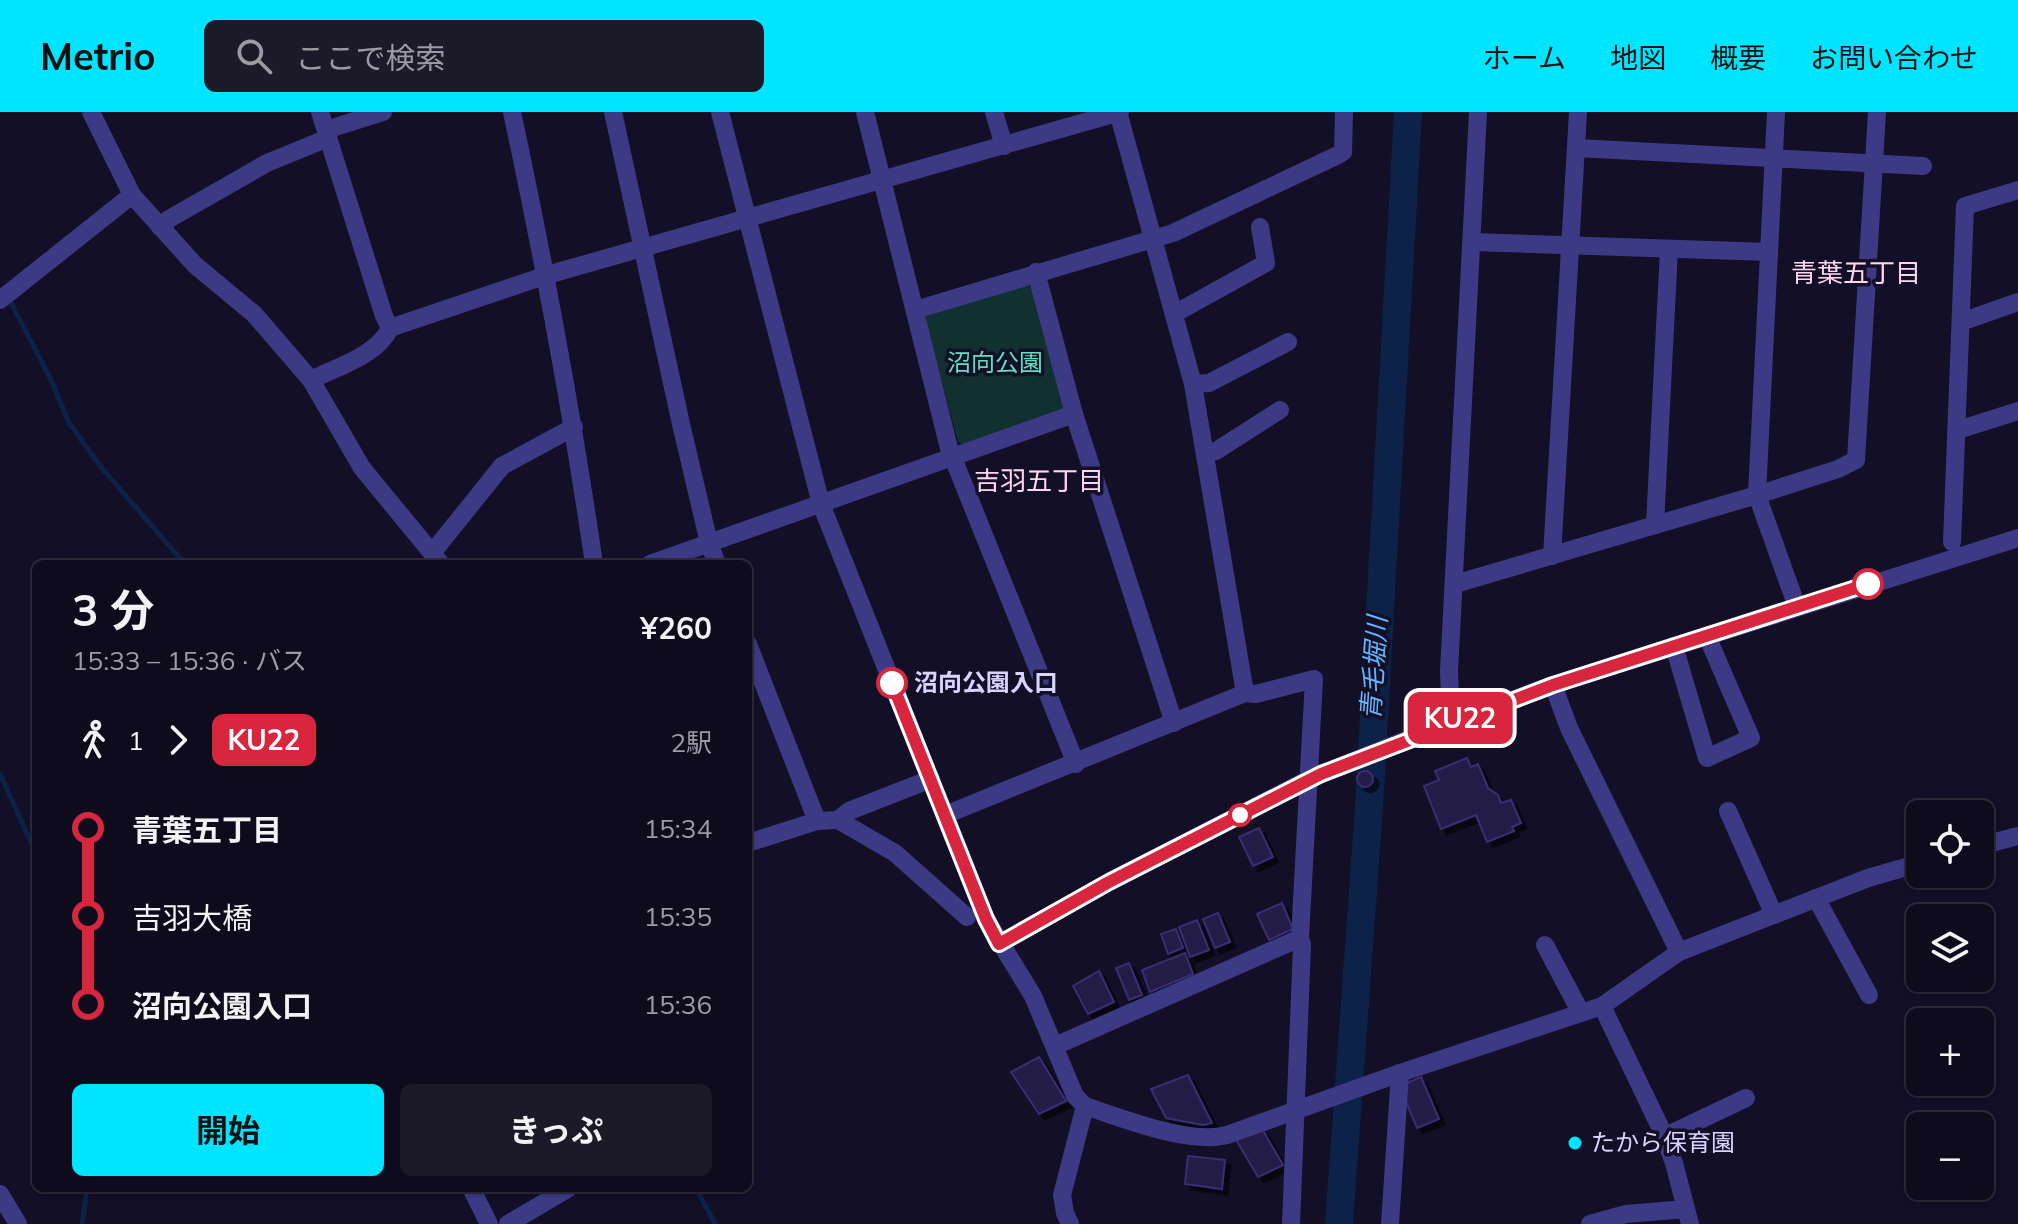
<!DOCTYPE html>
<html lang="ja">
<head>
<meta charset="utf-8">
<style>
	body { margin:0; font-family:Mulish,"Noto Sans JP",sans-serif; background:#1c1929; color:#f1f3f6; height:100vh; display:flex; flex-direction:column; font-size:30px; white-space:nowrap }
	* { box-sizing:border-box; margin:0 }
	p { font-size:26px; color:#9b9ba3 }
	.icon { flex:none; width:44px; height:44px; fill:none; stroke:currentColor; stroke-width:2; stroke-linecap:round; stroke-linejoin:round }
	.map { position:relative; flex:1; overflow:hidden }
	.drawer { position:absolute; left:32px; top:448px; width:720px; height:632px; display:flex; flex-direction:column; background:#0e0b1c; border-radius:12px; box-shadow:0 2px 6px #0004,0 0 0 2px #2e2b3b }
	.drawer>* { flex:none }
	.badge { padding:0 16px; border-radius:12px; font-size:28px; line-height:52px }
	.tools { position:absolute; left:1906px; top:688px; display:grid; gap:16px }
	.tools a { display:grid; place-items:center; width:88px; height:88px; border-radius:12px; background:#0e0b1c; box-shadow:0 2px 6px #0004,0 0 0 2px #2e2b3b; font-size:40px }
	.map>.badge { position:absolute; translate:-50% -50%; box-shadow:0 0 0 4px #fff }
	.legs { display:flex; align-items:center; gap:12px; height:88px; padding:0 40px; font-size:26px }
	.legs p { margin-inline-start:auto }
	.headline { display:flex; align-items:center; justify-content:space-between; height:136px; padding:0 40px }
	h1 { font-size:44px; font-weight:700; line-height:60px }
	.cta { display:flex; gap:16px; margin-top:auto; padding:16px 40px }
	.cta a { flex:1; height:92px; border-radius:12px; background:#00e5ff; color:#111; font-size:32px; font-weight:700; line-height:92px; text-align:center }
	.cta a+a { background:#1c1929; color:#f1f3f6 }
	ul { padding:0 40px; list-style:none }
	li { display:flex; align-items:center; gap:28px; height:88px; font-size:30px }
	li i { display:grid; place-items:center; width:12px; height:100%; margin:0 10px; background:currentColor }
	li i::after { content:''; width:20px; height:20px; margin:-10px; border:6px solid; border-radius:50%; background:#0e0b1c }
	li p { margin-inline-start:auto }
	li:first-child i { background:linear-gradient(#0000 50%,currentColor 0) }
	li:last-child i { background:linear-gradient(currentColor 50%,#0000 0) }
	header { display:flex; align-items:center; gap:48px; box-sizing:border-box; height:112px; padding:0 40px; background:#00e5ff; color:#111 }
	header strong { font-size:38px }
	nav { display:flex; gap:44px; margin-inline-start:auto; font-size:28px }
	.search { width:560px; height:72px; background:#1c1929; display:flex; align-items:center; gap:20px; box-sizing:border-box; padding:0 28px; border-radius:12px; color:#9b9ba3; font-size:30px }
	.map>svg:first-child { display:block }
	.green { fill:#12302f }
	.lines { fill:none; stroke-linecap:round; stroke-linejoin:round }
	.stream { stroke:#0c2248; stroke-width:5 }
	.river { stroke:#0c2248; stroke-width:28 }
	.building { fill:#241b47; stroke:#3b2d73; stroke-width:2; filter:url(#shadow) }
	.minor { stroke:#3d3a85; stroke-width:18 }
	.line-1-casing { stroke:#fff; stroke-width:18 }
	.line-1 { stroke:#d7263d; stroke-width:12 }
	.stop-1-dot { fill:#fff; stroke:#d7263d; stroke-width:4 }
	.poi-dot { fill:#00e5ff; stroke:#130f26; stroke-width:3 }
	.labels { text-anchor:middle; stroke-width:7; stroke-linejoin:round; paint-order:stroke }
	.park-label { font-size:24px; fill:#5fe0c0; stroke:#130f26 }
	.stop-label { font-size:24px; font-weight:bold; fill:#d9d4ff; stroke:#130f26; text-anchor:start }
	.poi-label { font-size:24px; fill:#d9d4ff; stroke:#130f26; text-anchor:start }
	.neighbourhood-label { font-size:26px; fill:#ffd6f0; stroke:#130f26 }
	.water-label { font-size:26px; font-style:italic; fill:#62b6ff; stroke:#130f26 }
</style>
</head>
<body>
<header>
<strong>Metrio</strong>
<div class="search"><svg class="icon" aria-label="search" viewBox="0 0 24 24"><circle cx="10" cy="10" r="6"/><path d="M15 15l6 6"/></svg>ここで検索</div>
<nav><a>ホーム</a><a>地図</a><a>概要</a><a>お問い合わせ</a></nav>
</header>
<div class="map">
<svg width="2018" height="1112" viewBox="0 0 2018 1112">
	<defs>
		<filter id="shadow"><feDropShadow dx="5.5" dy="5.5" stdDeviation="0" flood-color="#0009"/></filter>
	</defs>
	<rect width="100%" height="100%" fill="#130f26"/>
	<polygon class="green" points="1026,173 1032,175 1065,294 1061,299 965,336 958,329 925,208 929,200"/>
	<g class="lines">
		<g class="stream">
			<polyline points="8,185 51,268 69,311 100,354 185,452"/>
			<polyline points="0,662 36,741"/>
			<polyline points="696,1076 715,1112"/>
			<polyline points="82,1112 87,1076"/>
		</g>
		<polyline class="river" points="1339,1112 1369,695 1408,0"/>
	</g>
	<g class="building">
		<polygon points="1467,646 1471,655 1478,652 1488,676 1498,683 1501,691 1511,688 1521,711 1512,715 1514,719 1487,730 1476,703 1441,717 1424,674 1439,668 1435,659"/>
		<circle cx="1365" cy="667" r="8"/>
		<polygon points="1259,716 1273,745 1253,754 1239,725"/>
		<polygon points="1282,791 1293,817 1269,828 1257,802"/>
		<polygon points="1218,801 1230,830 1215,836 1203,807"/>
		<polygon points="1197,808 1209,838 1190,845 1179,815"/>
		<polygon points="1176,817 1183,836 1168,842 1161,822"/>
		<polygon points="1185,841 1193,862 1150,880 1142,858"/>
		<polygon points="1129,851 1142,883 1129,888 1116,856"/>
		<polygon points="1099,859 1114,890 1088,902 1073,874"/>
		<polygon points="1039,945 1066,989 1039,1002 1011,960"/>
		<polygon points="1188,963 1212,1011 1203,1013 1166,1006 1151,977"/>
		<polygon points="1421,965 1439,1007 1417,1016 1404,985 1402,973"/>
		<polygon points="1262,1017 1283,1053 1258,1065 1235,1026"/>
		<polygon points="1188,1044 1225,1048 1222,1077 1185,1072"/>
	</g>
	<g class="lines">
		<g class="minor">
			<polyline points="91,0 132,83 195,153 254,202 311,268 362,356 441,452"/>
			<polyline points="320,0 384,204 390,216"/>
			<path d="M512 0C544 150 572 300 594 452"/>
			<polyline points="613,0 681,312 709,431 717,452"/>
			<path d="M720 0 821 392 986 807 1033 884 1075 984 1085 994C1122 1006 1189 1033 1227 1023L1400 961 1602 894 1679 840 1868 766 1920 751"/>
			<polyline points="865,0 949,336 1076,652"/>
			<polyline points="994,0 1004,34"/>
			<polyline points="1118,0 1193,272 1245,581"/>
			<polyline points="1776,0 1757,383 1797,495"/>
			<polyline points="326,18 383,0"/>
			<polyline points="1576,36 1923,54"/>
			<polyline points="160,115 169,107 267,51 328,26"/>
			<polyline points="1472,130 1769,140"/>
			<polyline points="1036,160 1074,302 1174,611"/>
			<polyline points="0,188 132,83"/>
			<polyline points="915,198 1173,121 1338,43 1343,40 1344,0"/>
			<polyline points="1174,202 1266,151 1260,115"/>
			<polyline points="1961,210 2018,190"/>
			<polyline points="390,216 547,163 1120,0"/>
			<path d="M311 268C337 255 378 243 390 216"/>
			<polyline points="1193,272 1209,271 1288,230"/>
			<polyline points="1958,318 2018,299"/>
			<polyline points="1205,341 1216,339 1280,298"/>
			<polyline points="1655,413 1669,137"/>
			<polyline points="1952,430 1965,94 2018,78"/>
			<polyline points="432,441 502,354 574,315"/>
			<polyline points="1552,444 1578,0"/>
			<polyline points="650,452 1074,302"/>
			<polyline points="1455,472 1757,383 1838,357 1856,348 1877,0"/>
			<polyline points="748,532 817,709"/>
			<polyline points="1674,534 1707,646 1751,626 1707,524"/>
			<polyline points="1553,573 1569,616 1679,840"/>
			<polyline points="1451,610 1449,559 1478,0"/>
			<polyline points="1728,699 1774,803"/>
			<polyline points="945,703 1245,581 1256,582 1314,567 1300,826 1055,934"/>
			<polyline points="838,708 849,699 931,667"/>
			<polyline points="748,731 817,709 838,708 895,741 967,805"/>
			<polyline points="1980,734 2018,724"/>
			<polyline points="1816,786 1869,883"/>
			<polyline points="999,832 1109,770 1309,667 1418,623 1553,573 2018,426"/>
			<polyline points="1545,833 1581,901"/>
			<polyline points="1602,894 1662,1019 1674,1051 1690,1112"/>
			<polyline points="1664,1025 1746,986"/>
			<polyline points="471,1076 489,1112"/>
			<polyline points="0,1082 18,1112"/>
			<polyline points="508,1112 569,1076"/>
			<polyline points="1070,1112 1065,1101 1062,1083 1085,994"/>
			<polyline points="1291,1112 1302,833 1300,826"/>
			<polyline points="1390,1112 1400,961"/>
			<polyline points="1590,1112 1626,1102 1686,1097"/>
		</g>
	</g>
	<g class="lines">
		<defs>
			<polyline id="line-1" points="892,571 986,807 999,832 1109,770 1321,662 1553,573 1868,472"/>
		</defs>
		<use href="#line-1" class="line-1-casing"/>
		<use href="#line-1" class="line-1"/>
	</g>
	<g class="stop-1-dot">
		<circle cx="1868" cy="472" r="14"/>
		<circle cx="892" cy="571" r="14"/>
		<circle cx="1240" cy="703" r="10"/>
	</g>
	<circle class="poi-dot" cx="1575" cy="1031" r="8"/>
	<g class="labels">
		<g class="park-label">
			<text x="995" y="259">沼向公園</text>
		</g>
		<g class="stop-label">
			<text x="914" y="579">沼向公園入口</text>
		</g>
		<g class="poi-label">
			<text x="1591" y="1039">たから保育園</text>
		</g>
		<g class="neighbourhood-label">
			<text x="1856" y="170">青葉五丁目</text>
			<text x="1039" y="378">吉羽五丁目</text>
		</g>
		<g class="water-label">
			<text transform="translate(1374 556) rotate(-86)" y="9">青毛堀川</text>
		</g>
	</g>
</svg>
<div class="tools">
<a><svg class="icon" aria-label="locate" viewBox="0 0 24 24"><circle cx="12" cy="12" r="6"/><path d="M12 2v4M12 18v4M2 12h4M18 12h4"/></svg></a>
<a><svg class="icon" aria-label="layers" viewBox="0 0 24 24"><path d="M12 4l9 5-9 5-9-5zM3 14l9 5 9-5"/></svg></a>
<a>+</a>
<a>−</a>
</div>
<b class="badge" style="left:1460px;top:606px;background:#d7263d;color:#fff">KU22</b>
<section class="drawer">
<div class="headline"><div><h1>3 分</h1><p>15:33 – 15:36 · バス</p></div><b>¥260</b></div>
<div class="legs"><svg class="icon" aria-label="walk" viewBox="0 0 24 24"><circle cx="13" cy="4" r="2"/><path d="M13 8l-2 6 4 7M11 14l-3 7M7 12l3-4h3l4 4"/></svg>1<svg class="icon" aria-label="forward" viewBox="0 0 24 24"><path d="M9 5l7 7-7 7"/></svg><b class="badge" style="background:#d7263d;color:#fff">KU22</b><p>2駅</p></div>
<ul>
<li><i style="color:#d7263d"></i><b>青葉五丁目</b><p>15:34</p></li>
<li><i style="color:#d7263d"></i><span>吉羽大橋</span><p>15:35</p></li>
<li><i style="color:#d7263d"></i><b>沼向公園入口</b><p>15:36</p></li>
</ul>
<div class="cta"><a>開始</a><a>きっぷ</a></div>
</section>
</div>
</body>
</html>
